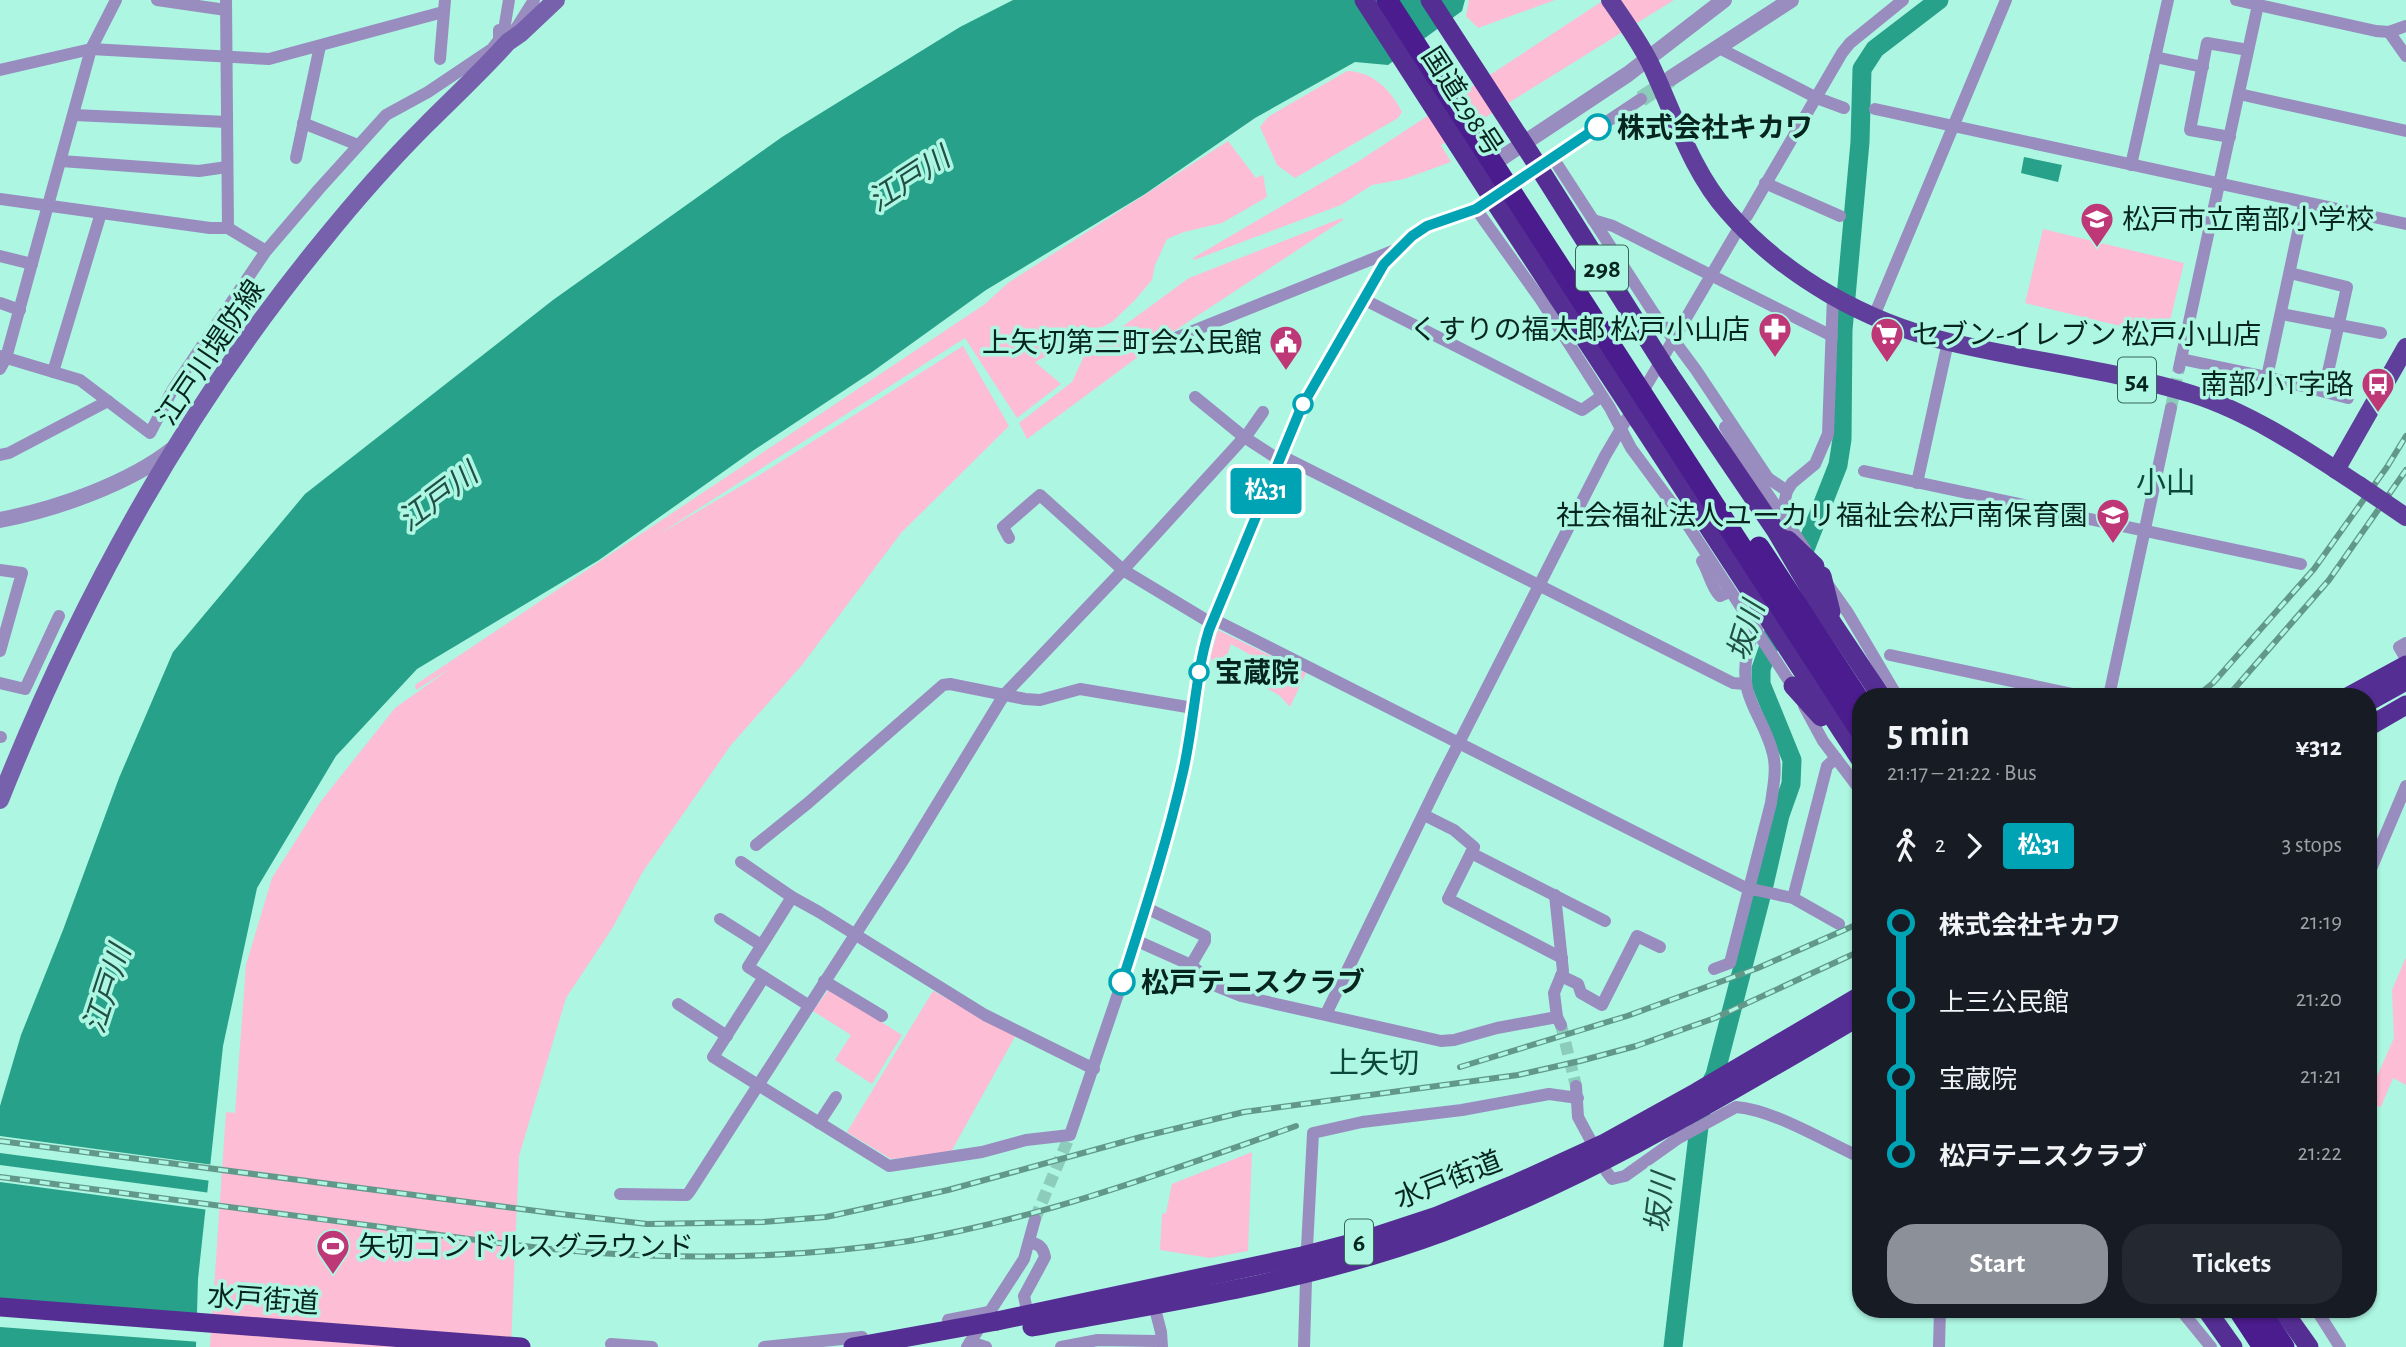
<!DOCTYPE html>
<html lang="en">
<head>
<meta charset="utf-8">
<style>
	body { margin:0; font-family:"Alegreya Sans","Noto Sans JP",sans-serif; background:#242831; color:#f1f3f6; height:100vh; display:flex; flex-direction:column; font-size:26px; white-space:nowrap }
	* { box-sizing:border-box; margin:0 }
	p { font-size:23px; color:#9ea1a6 }
	.icon { flex:none; width:38px; height:38px; fill:none; stroke:currentColor; stroke-width:2; stroke-linecap:round; stroke-linejoin:round }
	.map { position:relative; flex:1; overflow:hidden }
	.drawer { position:absolute; left:1852px; top:688px; width:525px; height:630px; display:flex; flex-direction:column; background:#171b24; border-radius:28px; box-shadow:0 2px 5px #0004 }
	.drawer>* { flex:none }
	.badge { padding:0 14px; border-radius:5px; font-size:24px; line-height:46px }
	.map>.badge { position:absolute; translate:-50% -50%; box-shadow:0 0 0 4px #fff }
	.legs { display:flex; align-items:center; gap:10px; height:77px; padding:0 35px; font-size:23px }
	.legs p { margin-inline-start:auto }
	.head { display:flex; align-items:center; justify-content:space-between; height:119px; padding:0 35px }
	h1 { font-size:38px; font-weight:700; line-height:52px }
	.primary-button { display:flex; gap:14px; margin-top:auto; padding:14px 35px }
	.primary-button a { flex:1; height:80px; border-radius:28px; background:#8c9099; color:#fff; font-size:28px; font-weight:700; line-height:80px; text-align:center }
	.primary-button a+a { background:#242831; color:#f1f3f6 }
	ul { padding:0 35px; list-style:none }
	li { display:flex; align-items:center; gap:24px; height:77px; font-size:26px }
	li i { display:grid; place-items:center; width:10px; height:100%; margin:0 9px; background:currentColor }
	li i::after { content:''; width:18px; height:18px; margin:-9px; border:5px solid; border-radius:50%; background:#171b24 }
	li p { margin-inline-start:auto }
	li:first-child i { background:linear-gradient(#0000 50%,currentColor 0) }
	li:last-child i { background:linear-gradient(currentColor 50%,#0000 0) }
	.map>svg:first-child { display:block }
	.green { fill:#fdbdd4 }
	.water { fill:#27a189 }
	.pier { fill:#adf6e2 }
	.lines { fill:none; stroke-linecap:round; stroke-linejoin:round }
	.river { stroke:#27a189; stroke-width:19 }
	.minor-tunnel { stroke:#8cccbb; stroke-width:12; stroke-dasharray:12 6; stroke-linecap:butt }
	.tertiary-tunnel { stroke:#8cccbb; stroke-width:16; stroke-dasharray:16 8; stroke-linecap:butt }
	.minor { stroke:#998dc0; stroke-width:12 }
	.tertiary { stroke:#998dc0; stroke-width:16 }
	.secondary { stroke:#7761ac; stroke-width:18 }
	.primary { stroke:#5f3f9b; stroke-width:18 }
	.trunk { stroke:#552e94; stroke-width:19 }
	.motorway { stroke:#4b1c8d; stroke-width:21 }
	.rail-casing { stroke:#62988a; stroke-width:6 }
	.rail { stroke:#adf6e2; stroke-width:3.5; stroke-dasharray:10; stroke-linecap:butt }
	.primary-bridge { stroke:#5f3f9b; stroke-width:18 }
	.trunk-bridge { stroke:#552e94; stroke-width:19 }
	.motorway-bridge { stroke:#4b1c8d; stroke-width:21 }
	.line-1-casing { stroke:#fff; stroke-width:16 }
	.line-1 { stroke:#00a3b4; stroke-width:10 }
	.stop-1-dot { fill:#fff; stroke:#00a3b4; stroke-width:3.5 }
	.labels { text-anchor:middle; stroke-width:7; stroke-linejoin:round; paint-order:stroke }
	.shield { fill:#adf6e2; stroke:#38645a; stroke-width:2 }
	.shield-label { font-size:26px; font-weight:bold; fill:#06251f }
	.street-label { font-size:28px; fill:#06251f; stroke:#adf6e2 }
	.stop-label { font-size:28px; font-weight:bold; fill:#06251f; stroke:#adf6e2; text-anchor:start }
	.poi-label { font-size:28px; fill:#06251f; stroke:#adf6e2; text-anchor:end }
	.water-label { font-size:30px; font-style:italic; fill:#205045; stroke:#adf6e2 }
	.neighbourhood-label { font-size:30px; fill:#0b473b; stroke:#adf6e2 }
</style>
</head>
<body>
<div class="map">
<svg width="2406" height="1347" viewBox="0 0 2406 1347">
	<rect width="100%" height="100%" fill="#adf6e2"/>
	<g class="green">
		<polygon points="1469,0 1555,0 1478,28 1466,16"/>
		<polygon points="1604,0 1674,0 1441,145 1451,162 1404,179 1372,185 1341,205 1194,260 1193,258 1359,161"/>
		<path d="M1347 71C1373 72 1390 89 1402 112L1398 118 1295 178 1277 165 1260 127 1268 117Z"/>
		<polygon points="1228,141 1256,178 1263,175 1267,197 1222,223 1184,232 1167,239 1155,265 1152,280 1134,301 1112,322 1035,362 1061,384 1017,418 965,338 656,536 758,476 963,346 1009,426 901,533 802,665 731,745 642,873 613,927 566,998 519,1156 511,1347 210,1347 226,1112 235,1113 246,965 272,878 321,801 395,708 451,668 416,690 415,685 985,304 1008,283"/>
		<polygon points="1342,218 1343,220 1165,337 1027,439 1019,423 1072,382 1085,354 1189,278"/>
		<polygon points="2043,229 2184,263 2166,337 2025,303"/>
		<polygon points="1218,630 1306,673 1290,707 1280,696 1265,687 1272,667 1231,644 1224,666 1217,665 1210,658"/>
		<polygon points="2406,957 2406,1085 2393,1078 2381,1107 2368,1103 2368,1097 2394,1038 2392,990"/>
		<polygon points="829,989 902,1035 872,1084 835,1060 851,1035 813,1011"/>
		<polygon points="933,991 1016,1035 951,1152 891,1159 847,1132"/>
		<polygon points="1252,1152 1248,1251 1210,1258 1160,1250 1162,1214 1166,1213 1172,1184"/>
	</g>
	<g class="water">
		<polygon points="1013,0 1465,0 1462,11 1388,65 1355,62 1255,118 1145,194 986,290 872,372 754,450 599,560 417,669 336,756 257,888 223,1046 198,1279 196,1347 0,1347 0,1106 21,1035 63,930 119,778 173,652 305,494 553,300 782,137 960,27"/>
		<polygon points="2024,157 2062,165 2058,182 2021,173"/>
	</g>
	<g class="pier">
		<polygon points="0,1136 214,1165 212,1181 0,1153"/>
		<polygon points="0,1165 211,1193 209,1210 0,1182"/>
		<polygon points="0,1299 201,1314 200,1342 0,1327"/>
	</g>
	<g class="lines">
		<g class="river">
			<polyline points="1798,567 1838,465 1842,439 1843,330 1860,142 1862,69 1875,49 1939,0"/>
			<polyline points="1673,1347 1702,1101 1715,1075 1764,885 1780,815 1791,784 1792,760 1761,684 1761,669 1774,632"/>
		</g>
		<g class="minor-tunnel">
			<polyline points="2171,408 2179,368"/>
			<polyline points="1561,1025 1576,1086"/>
			<polyline points="1035,1219 1070,1135"/>
		</g>
		<polyline class="tertiary-tunnel" points="1641,99 1671,79"/>
		<g class="minor">
			<polyline points="157,0 226,10"/>
			<polyline points="226,0 228,228 266,251"/>
			<polyline points="2236,0 2376,31 2389,32 2406,26"/>
			<polyline points="2389,32 2406,56"/>
			<polyline points="508,38 505,24 509,0"/>
			<polyline points="510,38 534,0"/>
			<polyline points="1717,47 1817,98 1844,108"/>
			<polyline points="2155,57 2203,67"/>
			<polyline points="440,59 445,0"/>
			<polyline points="0,70 91,49 269,59 443,12"/>
			<polyline points="2239,94 2406,131"/>
			<polyline points="1875,109 2406,224"/>
			<polyline points="74,115 227,122"/>
			<polyline points="303,123 358,145"/>
			<polyline points="2230,137 2190,130 2207,43 2248,50"/>
			<polyline points="296,158 320,46"/>
			<polyline points="1553,158 1653,312 1696,370 1768,478 1787,491"/>
			<polyline points="61,161 199,171 227,167"/>
			<polyline points="2131,165 2168,0"/>
			<polyline points="1765,183 1840,216"/>
			<polyline points="0,199 210,228 228,228"/>
			<polyline points="1476,209 1541,300 1610,408 1631,448 1685,521 1795,690"/>
			<polyline points="1747,216 1842,53 1850,43 1903,0"/>
			<polyline points="1593,220 1613,226 1832,336"/>
			<polyline points="0,256 32,264"/>
			<polyline points="2290,273 2347,287 2324,390"/>
			<polyline points="1363,299 1582,410 1602,396"/>
			<polyline points="0,303 20,310"/>
			<polyline points="2282,314 2381,333"/>
			<polyline points="1874,316 2006,0"/>
			<polyline points="1168,341 1395,250"/>
			<polyline points="0,356 80,380 150,433 173,389 266,251 319,189 386,115 428,92 492,49 499,40 499,30"/>
			<polyline points="2181,359 2267,377 2348,398"/>
			<polyline points="2179,368 2258,5"/>
			<polyline points="0,369 6,358 91,49 116,0"/>
			<polyline points="53,372 101,213"/>
			<polyline points="2267,377 2304,204"/>
			<polyline points="1195,397 1244,437 1278,459"/>
			<polyline points="1725,427 1740,453 1805,549"/>
			<polyline points="0,455 9,453 108,401"/>
			<polyline points="1280,455 1733,683 1745,684"/>
			<polyline points="1864,471 2301,564"/>
			<polyline points="1917,483 1948,342"/>
			<polyline points="1783,508 1787,491 1792,483 1815,464 1828,434 1833,295"/>
			<polyline points="1009,538 1003,527 1040,495 1123,570 1211,623"/>
			<path d="M1702 561C1709 572 1711 587 1720 596L1727 593"/>
			<polyline points="0,570 22,573 0,651"/>
			<polyline points="1828,585 1848,613 1897,696"/>
			<polyline points="1213,619 1750,890"/>
			<polyline points="2406,643 2399,647 2406,659"/>
			<polyline points="1890,655 2082,696"/>
			<polyline points="0,683 25,689 59,616"/>
			<polyline points="2109,696 2171,408"/>
			<polyline points="1804,706 1823,741 1860,790"/>
			<polyline points="0,737 1,737"/>
			<polyline points="1424,815 1454,830 1474,847 1471,853 1605,921"/>
			<polyline points="756,845 808,803 943,685 950,684 1025,699 1040,700 1080,689 1193,708"/>
			<polyline points="1471,853 1448,899 1562,958"/>
			<polyline points="741,862 792,897 819,912 985,1015 1094,1069"/>
			<polyline points="2368,876 2406,786"/>
			<polyline points="1751,889 1793,898 1839,924"/>
			<polyline points="1555,895 1563,971 1554,993 1557,1017 1561,1025"/>
			<polyline points="792,897 748,967 808,1005"/>
			<polyline points="1793,898 1827,766 1836,758"/>
			<polyline points="1144,907 1205,936 1205,941 1191,965"/>
			<polyline points="720,919 761,945"/>
			<polyline points="1135,940 1191,965 1216,986 1241,996 1441,1041 1454,1040 1497,1028 1557,1017"/>
			<path d="M1714 969 1730 963 1771 803C1773 787 1777 770 1773 754 1764 716 1738 698 1747 655 1750 644 1750 638 1757 630"/>
			<polyline points="1561,976 1578,984 1581,993 1602,1005 1637,936 1660,947"/>
			<polyline points="764,977 713,1057 889,1166 982,1152 1026,1140 1070,1135 1121,985 1169,827 1188,746 1202,651 1209,630 1301,408 1384,264 1412,236 1427,226 1476,209 1641,99"/>
			<polyline points="824,981 882,1016"/>
			<polyline points="678,1004 727,1036"/>
			<polyline points="1326,1014 1441,778 1605,456 1736,233"/>
			<polyline points="1576,1086 1578,1117 1591,1141"/>
			<polyline points="819,1123 836,1097"/>
			<path d="M1606 1171 1612 1179 1625 1176 1677 1139 1736 1107C1774 1110 1824 1141 1860 1157"/>
			<polyline points="620,1194 687,1195 690,1191 902,862 1004,695 1123,570 1249,432 1263,412"/>
			<polyline points="1307,1248 1313,1133 1362,1122 1462,1110 1549,1094 1578,1098"/>
			<polyline points="1154,1305 1161,1332 1162,1347"/>
			<polyline points="2180,1309 2211,1347"/>
			<polyline points="2316,1309 2340,1347"/>
			<path d="M1028 1315 1024 1296 1045 1257C1043 1247 1039 1244 1029 1242"/>
			<polyline points="948,1320 989,1312"/>
			<polyline points="970,1342 986,1347"/>
			<polyline points="611,1344 652,1347"/>
			<polyline points="764,1347 862,1337"/>
			<polyline points="967,1347 1024,1259 1035,1219"/>
			<polyline points="1061,1347 1098,1340 1155,1341"/>
			<polyline points="1304,1347 1306,1280"/>
			<polyline points="1939,1347 1940,1309"/>
		</g>
		<g class="tertiary">
			<polyline points="1671,78 1791,0"/>
			<polyline points="1485,169 1628,74 1724,0"/>
			<path d="M0 520C56 509 129 484 174 448"/>
		</g>
		<path class="secondary" d="M0 800C79 601 185 409 321 243 354 202 389 162 426 125 454 97 482 71 508 42L521 33 556 0"/>
		<g class="primary">
			<path d="M1610 0C1624 20 1639 41 1650 63 1674 113 1691 171 1728 212 1785 277 1866 322 1949 342 2029 361 2113 370 2192 394 2252 413 2307 451 2359 485"/>
			<polyline points="2336,470 2406,347"/>
		</g>
		<g class="trunk">
			<polyline points="1364,0 1489,193"/>
			<polyline points="1430,0 1536,163"/>
			<polyline points="1668,372 1776,531 1813,594 1881,696"/>
			<polyline points="1639,421 1860,759"/>
			<polyline points="1788,540 1815,566"/>
			<polyline points="1822,576 1831,612"/>
			<polyline points="1793,686 1821,717"/>
			<polyline points="2349,696 2406,665"/>
			<polyline points="2368,702 2406,681"/>
			<polyline points="2368,727 2406,705"/>
			<polyline points="0,1307 521,1347"/>
			<polyline points="2206,1309 2233,1347"/>
			<polyline points="2282,1309 2309,1347"/>
			<polyline points="997,1321 1302,1256 1364,1240 1437,1216 1517,1183 1603,1144 1697,1092 1860,996"/>
			<path d="M1032 1327C1169 1302 1311 1281 1443 1232 1591 1177 1725 1095 1860 1016"/>
		</g>
		<g class="motorway">
			<polyline points="2238,1309 2263,1347"/>
			<polyline points="2259,1309 2284,1347"/>
		</g>
		<defs>
			<g id="rail">
				<polyline points="2197,696 2213,683 2314,569 2387,467 2406,436"/>
				<polyline points="2228,696 2329,580 2406,470"/>
				<polyline points="1460,1067 1627,1016 1758,968 1860,923"/>
				<polyline points="0,1141 552,1213 647,1224 763,1222 826,1217 948,1190 1141,1137 1244,1112 1518,1075 1580,1061 1636,1046 1715,1018 1860,951"/>
				<path d="M0 1177C125 1193 250 1210 374 1226 444 1235 515 1247 585 1252 692 1260 802 1258 909 1241 1042 1218 1169 1171 1296 1126"/>
			</g>
		</defs>
		<use href="#rail" class="rail-casing"/>
		<use href="#rail" class="rail"/>
		<polyline class="primary-bridge" points="2359,485 2406,517"/>
		<g class="trunk-bridge">
			<polyline points="1536,163 1668,372"/>
			<polyline points="1489,193 1639,421"/>
			<polyline points="853,1347 997,1321"/>
		</g>
		<g class="motorway-bridge">
			<polyline points="1387,0 1860,730"/>
			<polyline points="1759,547 1860,701"/>
		</g>
	</g>
	<g class="lines">
		<defs>
			<path id="line-1" d="M1122 982C1144 913 1167 843 1183 772 1194 724 1195 676 1209 630L1301 408 1384 264 1412 236 1427 226 1476 209 1598 127"/>
		</defs>
		<use href="#line-1" class="line-1-casing"/>
		<use href="#line-1" class="line-1"/>
	</g>
	<defs>
		<symbol id="school-pin" viewBox="-11 -11 22 30"><path d="M0 17L-7.5 6A9.5 9.5 0 1 1 7.5 6Z" fill="#be3777" stroke="#adf6e2"/><path d="M0-5L7-2L0 1L-7-2ZM-4 1L0 2.5L4 1V4Q0 6-4 4Z" fill="#fff"/></symbol>
		<symbol id="pharmacy-pin" viewBox="-11 -11 22 30"><path d="M0 17L-7.5 6A9.5 9.5 0 1 1 7.5 6Z" fill="#be3777" stroke="#adf6e2"/><path d="M-2-6h4v4h4v4h-4v4h-4v-4h-4v-4h4Z" fill="#fff"/></symbol>
		<symbol id="supermarket-pin" viewBox="-11 -11 22 30"><path d="M0 17L-7.5 6A9.5 9.5 0 1 1 7.5 6Z" fill="#be3777" stroke="#adf6e2"/><path d="M-6-5.5h2.5l.6 2H6L4.5 2H-2.5L-4.4-4H-6ZM-1.5 3.2a1.3 1.3 0 1 0 .1 0ZM3 3.2a1.3 1.3 0 1 0 .1 0Z" fill="#fff"/></symbol>
		<symbol id="civic-pin" viewBox="-11 -11 22 30"><path d="M0 17L-7.5 6A9.5 9.5 0 1 1 7.5 6Z" fill="#be3777" stroke="#adf6e2"/><path d="M-.6-6.5H3V-4.5H.6V-3L4-1V1h2V6H-6V1h2V-1L-.6-3ZM-1.2 2.5V6h2.4V2.5Z" fill="#fff"/></symbol>
		<symbol id="bus-pin" viewBox="-11 -11 22 30"><path d="M0 17L-7.5 6A9.5 9.5 0 1 1 7.5 6Z" fill="#be3777" stroke="#adf6e2"/><path d="M-5-6H5V4H4V6H2V4H-2V6H-4V4H-5ZM-3.5-4V0h7V-4ZM-3.5 1.2v1.5H-2V1.2ZM2 1.2v1.5H3.5V1.2Z" fill="#fff"/></symbol>
		<symbol id="stadium-pin" viewBox="-11 -11 22 30"><path d="M0 17L-7.5 6A9.5 9.5 0 1 1 7.5 6Z" fill="#be3777" stroke="#adf6e2"/><path d="M0-5a6.5 5 0 1 0 0 10a6.5 5 0 1 0 0-10ZM-3.5-1.8h7v3.6h-7Z" fill="#fff"/></symbol>
	</defs>
	<g fill-rule="evenodd">
		<use href="#school-pin" x="2078" y="200" width="38" height="52"/>
		<use href="#pharmacy-pin" x="1756" y="310" width="38" height="52"/>
		<use href="#supermarket-pin" x="1868" y="315" width="38" height="52"/>
		<use href="#civic-pin" x="1267" y="323" width="38" height="52"/>
		<use href="#bus-pin" x="2359" y="365" width="38" height="52"/>
		<use href="#school-pin" x="2094" y="496" width="38" height="52"/>
		<use href="#stadium-pin" x="314" y="1227" width="38" height="52"/>
	</g>
	<g class="stop-1-dot">
		<circle cx="1598" cy="127" r="12"/>
		<circle cx="1303" cy="404" r="9"/>
		<circle cx="1199" cy="672" r="9"/>
		<circle cx="1122" cy="982" r="12"/>
	</g>
	<g class="labels">
		<g class="shield">
			<rect x="1576" y="245.5" width="52" height="45" rx="5"/>
			<rect x="2118" y="357.5" width="38" height="45" rx="5"/>
			<rect x="1345" y="1219.5" width="28" height="45" rx="5"/>
		</g>
		<g class="shield-label">
			<text x="1602" y="277">298</text>
			<text x="2137" y="389">54</text>
			<text x="1359" y="1251">6</text>
		</g>
		<g class="street-label">
			<text transform="translate(1463 101) rotate(57)" y="10">国道298号</text>
			<text transform="translate(210 352) rotate(-56)" y="10">江戸川堤防線</text>
			<text transform="translate(1448 1179) rotate(-21)" y="10">水戸街道</text>
			<text transform="translate(263 1299) rotate(4)" y="10">水戸街道</text>
		</g>
		<g class="stop-label">
			<text x="1617" y="137">株式会社キカワ</text>
			<text x="1215" y="682">宝蔵院</text>
			<text x="1141" y="992">松戸テニスクラブ</text>
		</g>
		<g class="poi-label">
			<text x="2122" y="229" text-anchor="start">松戸市立南部小学校</text>
			<text x="1750" y="339">くすりの福太郎 松戸小山店</text>
			<text x="1912" y="344" text-anchor="start">セブン-イレブン 松戸小山店</text>
			<text x="1262" y="352">上矢切第三町会公民館</text>
			<text x="2354" y="394">南部小T字路</text>
			<text x="2088" y="525">社会福祉法人ユーカリ福祉会松戸南保育園</text>
			<text x="358" y="1256" text-anchor="start">矢切コンドルスグラウンド</text>
		</g>
		<g class="water-label">
			<text transform="translate(909 179) rotate(-33)" y="10">江戸川</text>
			<text transform="translate(438 497) rotate(-37)" y="10">江戸川</text>
			<text transform="translate(1746 631) rotate(-73)" y="10">坂川</text>
			<text transform="translate(107 989) rotate(-72)" y="10">江戸川</text>
			<text transform="translate(1660 1203) rotate(-83)" y="10">坂川</text>
		</g>
		<g class="neighbourhood-label">
			<text x="2166" y="493">小山</text>
			<text x="1374" y="1073">上矢切</text>
		</g>
	</g>
</svg>
<b class="badge" style="left:1266px;top:491px;background:#00a3b4;color:#fff">松31</b>
<section class="drawer">
<div class="head"><div><h1>5 min</h1><p>21:17 – 21:22 · Bus</p></div><b>¥312</b></div>
<div class="legs"><svg class="icon" aria-label="walk" viewBox="0 0 24 24"><circle cx="13" cy="4" r="2"/><path d="M13 8l-2 6 4 7M11 14l-3 7M7 12l3-4h3l4 4"/></svg>2<svg class="icon" aria-label="forward" viewBox="0 0 24 24"><path d="M9 5l7 7-7 7"/></svg><b class="badge" style="background:#00a3b4;color:#fff">松31</b><p>3 stops</p></div>
<ul>
<li><i style="color:#00a3b4"></i><b>株式会社キカワ</b><p>21:19</p></li>
<li><i style="color:#00a3b4"></i><span>上三公民館</span><p>21:20</p></li>
<li><i style="color:#00a3b4"></i><span>宝蔵院</span><p>21:21</p></li>
<li><i style="color:#00a3b4"></i><b>松戸テニスクラブ</b><p>21:22</p></li>
</ul>
<div class="primary-button"><a>Start</a><a>Tickets</a></div>
</section>
</div>
</body>
</html>
